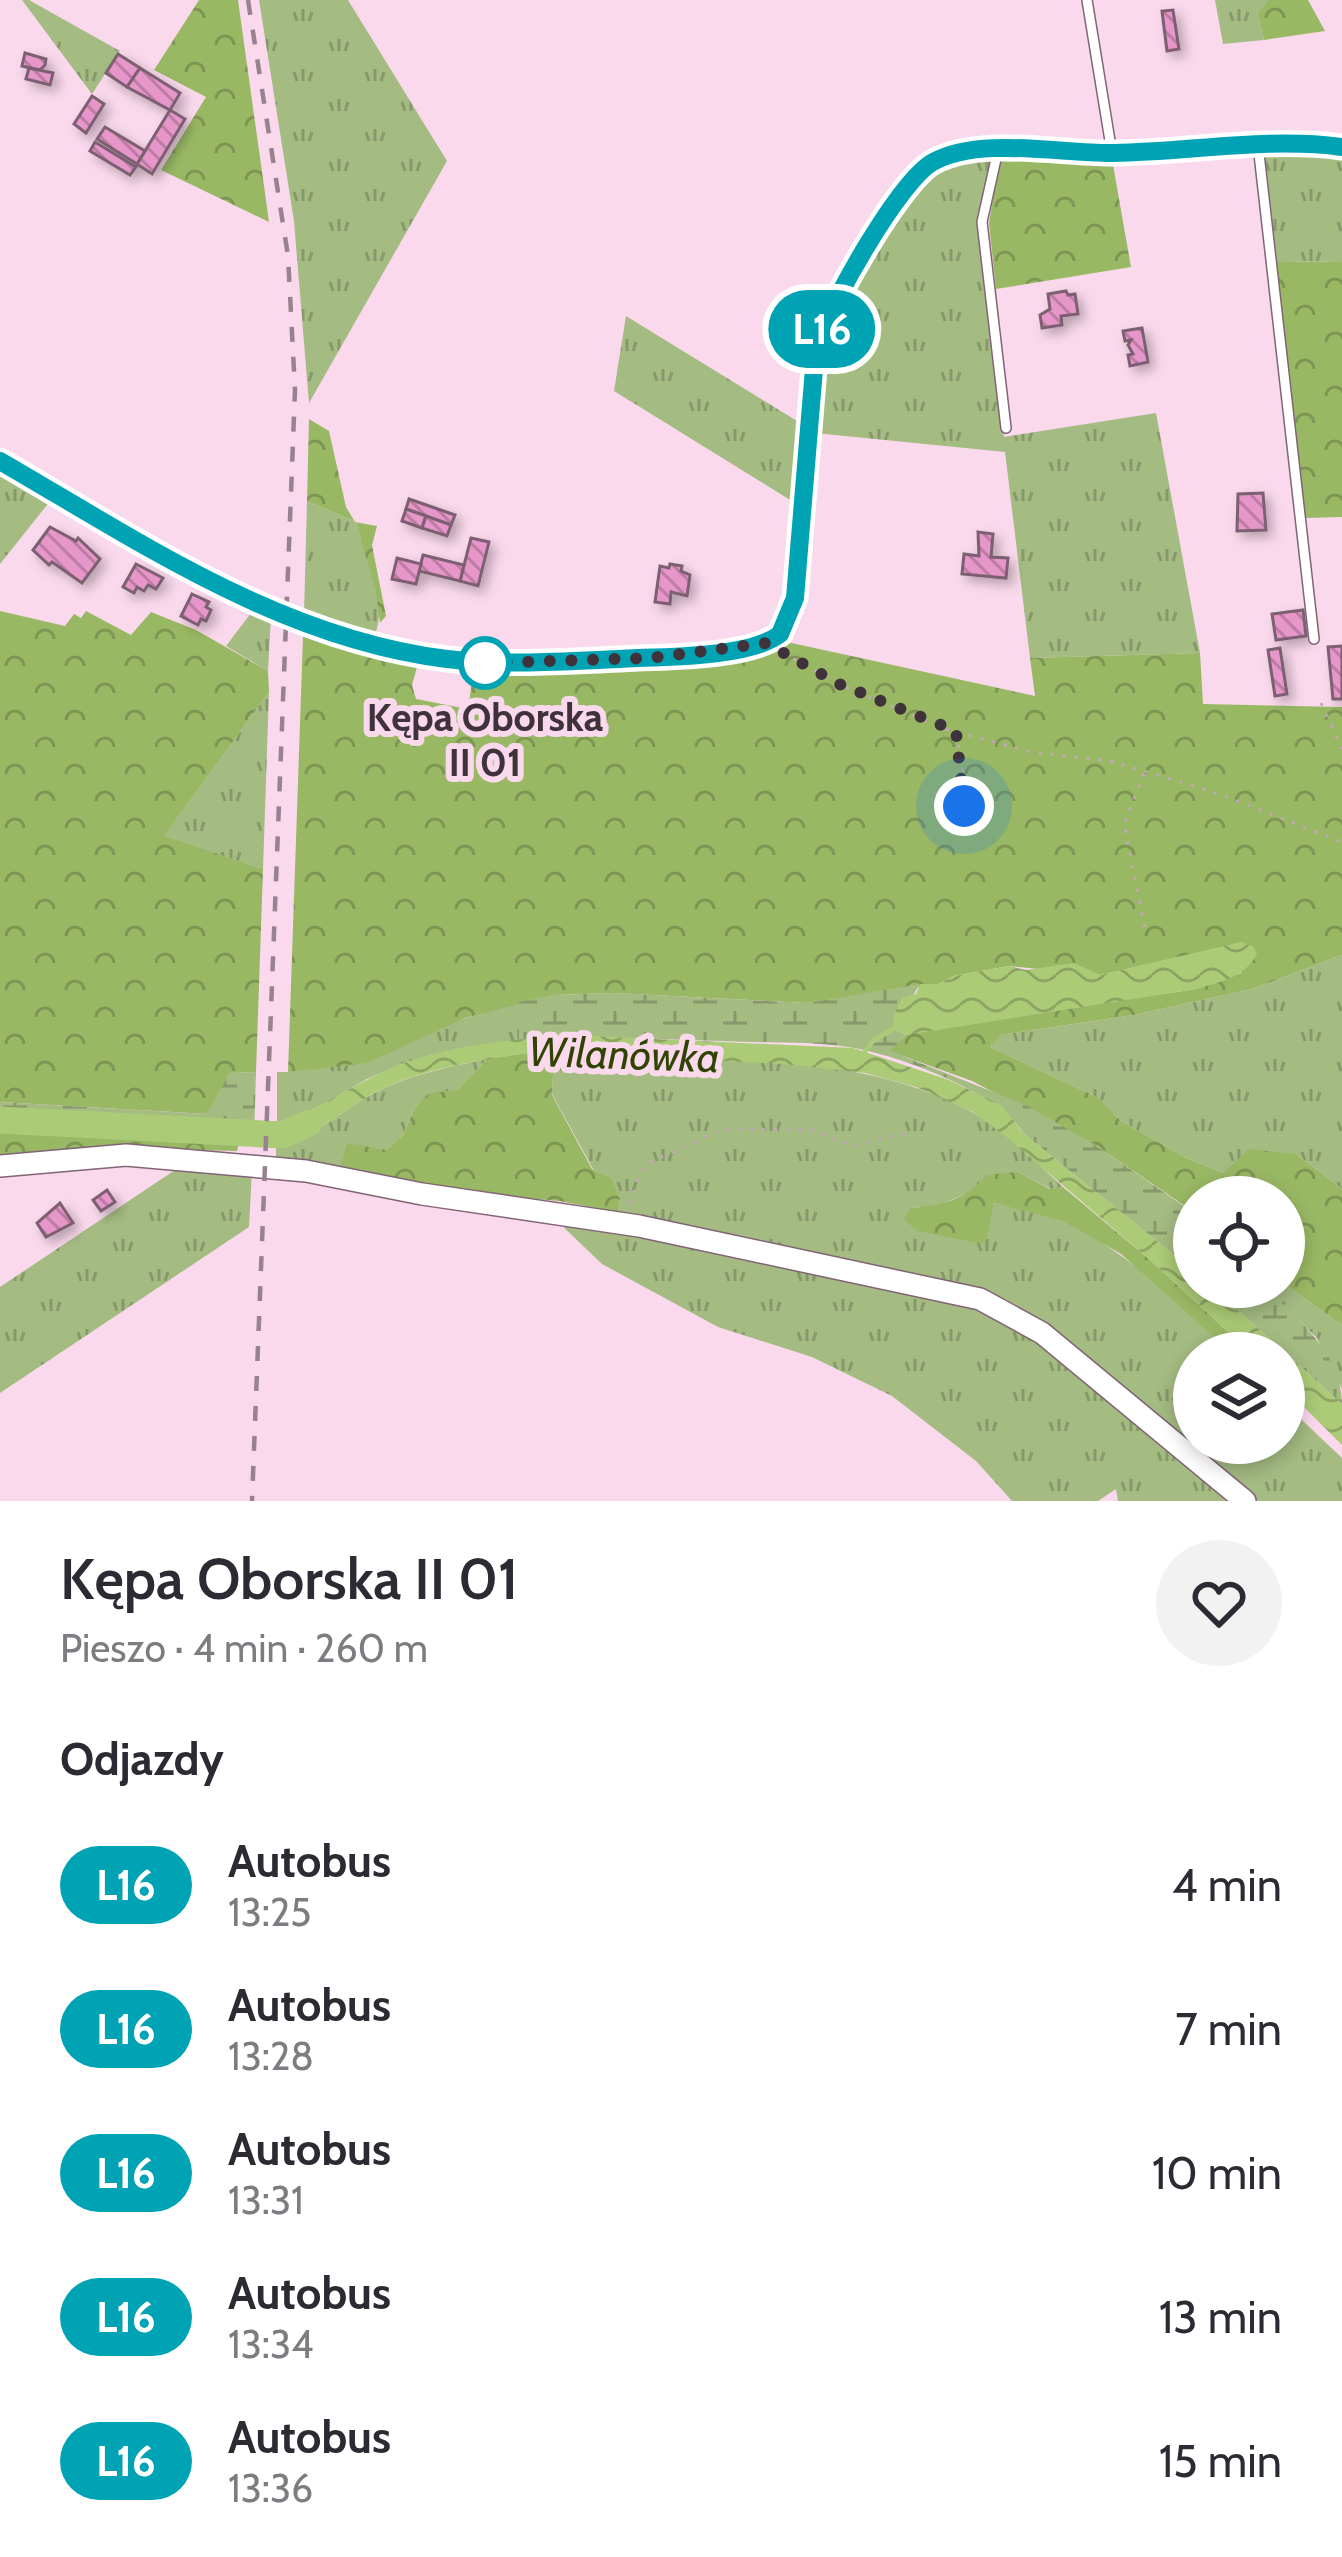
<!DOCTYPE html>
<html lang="pl">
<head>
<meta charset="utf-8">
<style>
	body { margin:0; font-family:Cabin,sans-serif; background:#f2f2f3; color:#2b2b33; height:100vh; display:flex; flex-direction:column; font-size:45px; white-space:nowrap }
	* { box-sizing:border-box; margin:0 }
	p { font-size:39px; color:#7c7c81 }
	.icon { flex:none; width:66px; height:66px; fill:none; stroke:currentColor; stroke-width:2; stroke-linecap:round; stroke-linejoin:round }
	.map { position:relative; height:1501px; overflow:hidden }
	.details { display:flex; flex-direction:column; background:#fff; flex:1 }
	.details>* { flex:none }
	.badge { padding:0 24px; border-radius:39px; font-size:42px; line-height:78px }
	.controls { position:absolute; left:1173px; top:1176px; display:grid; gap:24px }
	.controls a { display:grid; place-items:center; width:132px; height:132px; border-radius:50%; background:#fff; box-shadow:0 6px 18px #0003; font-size:60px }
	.you { position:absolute; width:60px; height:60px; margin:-30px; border:9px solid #fff; border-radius:50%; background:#1a73e8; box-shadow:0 0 0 18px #1a73e833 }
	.map>.badge { position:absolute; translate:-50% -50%; box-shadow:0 0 0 6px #fff }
	h2 { padding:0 60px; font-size:45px; line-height:108px }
	.round { display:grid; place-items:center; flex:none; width:126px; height:126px; border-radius:63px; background:#f2f2f3 }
	.head { display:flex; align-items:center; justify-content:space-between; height:204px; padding:0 60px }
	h1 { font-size:57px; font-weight:600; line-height:90px }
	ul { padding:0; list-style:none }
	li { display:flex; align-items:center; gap:36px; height:144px; padding:0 60px }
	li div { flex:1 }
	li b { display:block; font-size:45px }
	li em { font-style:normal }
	li .badge { min-width:132px; font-weight:700; text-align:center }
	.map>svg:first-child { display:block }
	.grass { fill:url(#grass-tufts) }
	.forest { fill:url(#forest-crowns) }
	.wetland { fill:url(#wetland-marsh) }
	.water { fill:url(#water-waves) }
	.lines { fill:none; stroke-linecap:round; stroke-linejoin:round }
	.stream { stroke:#abcb77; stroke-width:4.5 }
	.river { stroke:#abcb77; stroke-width:27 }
	.building { fill:url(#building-back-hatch); stroke:#7c6071; stroke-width:3; filter:url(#shadow) }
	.service-casing { stroke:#816475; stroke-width:12 }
	.minor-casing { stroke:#816475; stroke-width:21 }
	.tertiary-casing { stroke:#816475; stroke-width:24 }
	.path { stroke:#c2a7b6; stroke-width:3; stroke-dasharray:3 9; stroke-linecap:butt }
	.service { stroke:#fff; stroke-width:9 }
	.minor { stroke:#fff; stroke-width:18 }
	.tertiary { stroke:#fff; stroke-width:21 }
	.rail { stroke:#98828f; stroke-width:4.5; stroke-dasharray:15 15; stroke-linecap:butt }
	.line-casing { stroke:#fff; stroke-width:27 }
	.line { stroke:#00a3b4; stroke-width:18 }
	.walk { stroke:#3f323a; stroke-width:12; stroke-dasharray:0 21.6 }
	.stop-dot { fill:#fff; stroke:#00a3b4; stroke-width:6 }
	.labels { text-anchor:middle; stroke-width:12; stroke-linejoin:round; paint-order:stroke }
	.stop-label { font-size:39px; font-weight:bold; fill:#3f323a; stroke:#fad9ec }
	.water-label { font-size:42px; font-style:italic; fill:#304302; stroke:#fad9ec }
</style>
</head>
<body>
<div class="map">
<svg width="1342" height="1501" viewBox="0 0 1342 1501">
	<defs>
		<pattern id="grass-tufts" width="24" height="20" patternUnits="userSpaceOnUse" patternTransform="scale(3)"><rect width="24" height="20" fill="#a4bb82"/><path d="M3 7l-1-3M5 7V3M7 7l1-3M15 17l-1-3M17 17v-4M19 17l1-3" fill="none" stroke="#87996b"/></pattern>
		<pattern id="forest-crowns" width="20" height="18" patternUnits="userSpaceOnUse" patternTransform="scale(3)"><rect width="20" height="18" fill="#99b864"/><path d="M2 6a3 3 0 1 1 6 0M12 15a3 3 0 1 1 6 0" fill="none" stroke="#7e9653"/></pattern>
		<pattern id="wetland-marsh" width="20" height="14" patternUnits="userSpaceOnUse" patternTransform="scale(3)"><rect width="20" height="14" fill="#a4bb82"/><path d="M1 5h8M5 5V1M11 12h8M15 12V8" fill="none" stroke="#87996b"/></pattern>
		<pattern id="water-waves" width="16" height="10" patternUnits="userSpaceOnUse" patternTransform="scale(3)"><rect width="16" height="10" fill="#abcb77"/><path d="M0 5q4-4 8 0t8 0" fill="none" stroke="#8da563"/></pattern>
		<pattern id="building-back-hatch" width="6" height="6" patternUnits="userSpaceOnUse" patternTransform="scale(3)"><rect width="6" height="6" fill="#e696c9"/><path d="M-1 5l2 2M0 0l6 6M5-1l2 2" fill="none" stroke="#bc7ba4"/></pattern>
		<filter id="shadow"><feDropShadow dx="5.5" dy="5.5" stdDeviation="6" flood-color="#0004"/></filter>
	</defs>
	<rect width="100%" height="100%" fill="#fad9ec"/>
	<g class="grass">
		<polygon points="22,0 29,0 120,51 92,94"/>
		<polygon points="259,0 348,0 447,161 309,403 294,221"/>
		<polygon points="1215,0 1268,0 1257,13 1264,40 1223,44"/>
		<polygon points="1276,151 1342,155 1342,262 1274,261 1263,159 1267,152"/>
		<polygon points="972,156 991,157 978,223 1004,437 1156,413 1200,653 1030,658 1005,452 815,433 826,336 851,274 932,173"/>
		<polygon points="626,316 802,424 795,503 614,391"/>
		<polygon points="0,471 51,500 0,564"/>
		<path d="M307 501 356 522C365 555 390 603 374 636L304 614Z"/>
		<polygon points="251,613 271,614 268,671 226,646"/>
		<polygon points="269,692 263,869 163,837"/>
		<polygon points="1342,955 1342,1189 1296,1154 1223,1173 1184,1157 1121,1121 1099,1098 990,1047 999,1035 1134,1015 1252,989"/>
		<polygon points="519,1002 519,1040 406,1062 367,1079 277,1130 277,1072 288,1072"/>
		<path d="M588 1055C713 1061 855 1050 970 1111 1005 1129 1034 1161 1063 1187L1051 1189 1018 1172 937 1206 911 1208 990 1216 994 1203C1018 1209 1045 1212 1068 1223 1130 1254 1182 1306 1232 1353H1194V1443H1284V1403L1342 1458V1501H1255L1054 1334 1007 1300 981 1290 618 1212 620 1199 611 1179 593 1169 552 1094 554 1058Z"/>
		<path d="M487 1059 458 1089 428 1095 415 1108 402 1136 386 1150 340 1169 276 1159V1141C326 1132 329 1119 369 1096 404 1076 447 1067 487 1059Z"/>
		<polygon points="184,1164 252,1170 249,1227 0,1393 0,1287"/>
		<polygon points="563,1218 970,1304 1012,1323 1227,1501 1118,1501 1116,1489 1098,1501 1012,1501 976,1461 892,1396 812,1357 718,1327 602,1264 556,1220"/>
		<polygon points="1284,1284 1342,1325 1342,1389 1317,1338 1265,1287"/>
	</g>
	<g class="forest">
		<polygon points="199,0 238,0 269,222 161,170 206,97 154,70"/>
		<polygon points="1268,0 1308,0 1325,31 1264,40 1257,13"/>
		<polygon points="1006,157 1112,159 1131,267 996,289 989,223 999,162"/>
		<polygon points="1274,261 1342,262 1342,517 1305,518"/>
		<polygon points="309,419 329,431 346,507 355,522 377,526 372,545 386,616 380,623 376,591 356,522 307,501"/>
		<polygon points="0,611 65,626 74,614 81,618 86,611 131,635 151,612 196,630 268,671 269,692 164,836 263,869 256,1072 230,1073 207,1114 0,1102"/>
		<polygon points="321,632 419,660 412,685 416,699 468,709 474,668 717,657 787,642 1035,696 1030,658 1200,653 1203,704 1342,707 1342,955 1252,989 1134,1015 1000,1035 990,1047 1099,1098 1121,1121 1184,1157 1223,1173 1249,1149 1296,1154 1342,1189 1342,1325 1284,1284 1284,1197 1194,1197 1194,1212 1095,1145 972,1081 889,1051 906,1035 936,1028 1196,989 1241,973 1241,943 1100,975 1009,966 954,976 938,984 807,1003 614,993 554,995 465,1018 367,1063 288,1072 303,636"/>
		<polygon points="534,1052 554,1058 552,1095 592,1169 611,1178 620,1199 618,1212 559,1201 470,1193 340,1169 347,1143 386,1150 402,1136 415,1108 428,1094 458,1089 487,1059"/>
		<polygon points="0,1126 240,1138 237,1151 119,1148 0,1159"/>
		<path d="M1018 1172 1050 1189 1063 1187 1150 1260 1251 1353H1232L1121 1254 1066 1222 994 1203 985 1244 917 1231 904 1219 911 1208C943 1205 966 1200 986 1175Z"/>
	</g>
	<g class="wetland">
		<path d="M920 984 893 1028 906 1035 890 1051 1026 1105 1095 1145 1184 1206V1214L1194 1222V1271L1024 1134C999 1092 896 1054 848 1047 806 1041 762 1043 720 1041 653 1039 586 1034 519 1040V1002L554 995 614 993 807 1003Z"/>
		<polygon points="256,1072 254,1138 0,1126 0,1102 206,1114 230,1073"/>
		<path d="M1212 1287H1265C1298 1320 1342 1353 1342 1404Z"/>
	</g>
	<g class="water">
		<path d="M1241 942 1253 946 1257 954C1245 978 1219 982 1196 989L906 1035 893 1028 894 1014 902 998 916 994 920 984H938L954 976 1009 966 1026 970 1074 963 1100 975Z"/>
		<path d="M568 1035 853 1048 949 1080 1001 1105 1024 1134 1194 1271V1287H1212L1342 1404V1445L1284 1387V1353H1251L1150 1260 1009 1139 973 1112 916 1087 865 1073 784 1064 588 1055 554 1058 534 1052C479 1061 418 1068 369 1096 329 1119 326 1132 276 1141L277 1130C318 1107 358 1082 401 1064 453 1044 513 1040 568 1035Z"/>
	</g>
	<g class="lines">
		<polyline class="stream" points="862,1056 872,1042 894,1028"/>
		<polyline class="river" points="0,1120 283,1135 309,1123"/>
	</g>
	<g class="building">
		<polygon points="1173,10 1179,49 1167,51 1162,11"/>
		<polygon points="25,53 46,59 45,65 40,70 22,66"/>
		<polygon points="118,54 140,68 127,87 106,73"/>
		<polygon points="29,68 53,73 50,85 26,79"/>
		<polygon points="140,68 180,93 170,110 127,87"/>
		<polygon points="92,96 104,104 86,133 74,124"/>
		<polygon points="170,110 185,119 152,174 137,164"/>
		<polygon points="105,127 145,151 137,164 97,139"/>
		<polygon points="95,142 136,167 130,175 90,151"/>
		<polygon points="1066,291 1068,295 1075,294 1078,314 1061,316 1062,325 1042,328 1040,315 1050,309 1048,294"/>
		<polygon points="1142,328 1148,362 1130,366 1128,355 1133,354 1128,345 1131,340 1125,341 1123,331"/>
		<polygon points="1263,493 1266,530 1237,531 1238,494"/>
		<polygon points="409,499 455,515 451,525 406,509"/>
		<polygon points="406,509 426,516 422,528 402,521"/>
		<polygon points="426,516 451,525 447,536 422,528"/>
		<polygon points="50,527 76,541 78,538 100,559 82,583 52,562 49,565 33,550"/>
		<polygon points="978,532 993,534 991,557 1008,558 1006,578 962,574 964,554 979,556"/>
		<polygon points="471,538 489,542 478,586 460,581"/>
		<polygon points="423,555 464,565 460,581 419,571"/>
		<polygon points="397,558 421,564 416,584 392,579"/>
		<polygon points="136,564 163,578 156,589 148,585 144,591 137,587 134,593 123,587"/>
		<polygon points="670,564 682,566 681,571 690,575 687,596 671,592 670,604 655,602 660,566 669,568"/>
		<polygon points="192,594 209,602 206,607 211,610 206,621 201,619 198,625 181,616"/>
		<polygon points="1303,610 1306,636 1276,640 1272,614"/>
		<polygon points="1342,646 1342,699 1333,699 1328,647"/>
		<polygon points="1280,648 1287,694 1275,696 1268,650"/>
		<polygon points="107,1190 115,1202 101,1211 93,1200"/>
		<polygon points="60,1203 73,1223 46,1237 37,1223"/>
	</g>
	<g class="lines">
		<defs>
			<g id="service">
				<polyline points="1087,0 1112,153"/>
				<polyline points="1258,145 1314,639"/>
				<polyline points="998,150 982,222 1006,428"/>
			</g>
			<path id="minor" d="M0 461C139 543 282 639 447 659 510 666 575 661 638 658 674 657 752 656 780 634L795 597 816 345C829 306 899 180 933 162 985 135 1058 154 1114 153 1189 151 1267 137 1342 147"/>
			<polyline id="tertiary" points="0,1166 126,1155 306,1171 422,1194 639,1226 980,1299 1042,1333 1245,1501"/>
		</defs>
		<use href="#service" class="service-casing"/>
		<use href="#minor" class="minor-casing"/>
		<use href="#tertiary" class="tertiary-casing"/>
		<g class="path">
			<polyline points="783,653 839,684 945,729 1031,752 1110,761 1220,794 1342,842"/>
			<polyline points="1321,703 1342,749"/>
			<polyline points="956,733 962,762 966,841"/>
			<polyline points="1144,774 1124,824 1146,935"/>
			<polyline points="629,1204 644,1165 722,1129 813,1130 852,1146 913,1131"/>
		</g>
		<use href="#service" class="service"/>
		<use href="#minor" class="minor"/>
		<use href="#tertiary" class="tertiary"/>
		<polyline class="rail" points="248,0 288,256 295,390 252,1501"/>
	</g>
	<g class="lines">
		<defs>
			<path id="line" d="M0 461C140 542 282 639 447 659 510 666 575 661 638 658 674 657 752 656 780 634L795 598 816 345C829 306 899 181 933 162 980 136 1061 154 1114 153 1189 152 1267 137 1342 147"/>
		</defs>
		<use href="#line" class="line-casing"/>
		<use href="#line" class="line"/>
		<polyline class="walk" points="485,663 650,658 766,643 839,684 956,731 964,806"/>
	</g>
	<circle class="stop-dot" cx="485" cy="663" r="24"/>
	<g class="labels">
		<g class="stop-label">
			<text x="485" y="731">Kępa Oborska<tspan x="485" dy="45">II 01</tspan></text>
		</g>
		<g class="water-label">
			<text transform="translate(624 1054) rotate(2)" y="15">Wilanówka</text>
		</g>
	</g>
</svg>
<div class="controls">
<a><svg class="icon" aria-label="locate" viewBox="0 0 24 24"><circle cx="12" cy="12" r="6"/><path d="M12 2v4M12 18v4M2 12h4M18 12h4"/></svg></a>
<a><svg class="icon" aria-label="layers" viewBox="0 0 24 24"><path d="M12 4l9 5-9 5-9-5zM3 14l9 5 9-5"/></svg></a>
</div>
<div class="you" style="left:964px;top:806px"></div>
<b class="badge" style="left:822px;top:329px;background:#00a3b4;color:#fff">L16</b>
</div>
<section class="details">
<div class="head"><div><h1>Kępa Oborska II 01</h1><p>Pieszo · 4 min · 260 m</p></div><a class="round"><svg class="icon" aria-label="heart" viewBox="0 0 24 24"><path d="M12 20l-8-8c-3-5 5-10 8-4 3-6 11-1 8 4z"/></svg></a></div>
<h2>Odjazdy</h2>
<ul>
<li><span class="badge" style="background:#00a3b4;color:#fff">L16</span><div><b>Autobus</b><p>13:25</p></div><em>4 min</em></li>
<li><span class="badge" style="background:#00a3b4;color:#fff">L16</span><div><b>Autobus</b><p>13:28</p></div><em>7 min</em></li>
<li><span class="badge" style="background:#00a3b4;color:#fff">L16</span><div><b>Autobus</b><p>13:31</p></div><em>10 min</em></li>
<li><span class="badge" style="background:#00a3b4;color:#fff">L16</span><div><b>Autobus</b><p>13:34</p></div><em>13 min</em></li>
<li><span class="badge" style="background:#00a3b4;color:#fff">L16</span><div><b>Autobus</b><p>13:36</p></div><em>15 min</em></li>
</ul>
</section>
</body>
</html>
